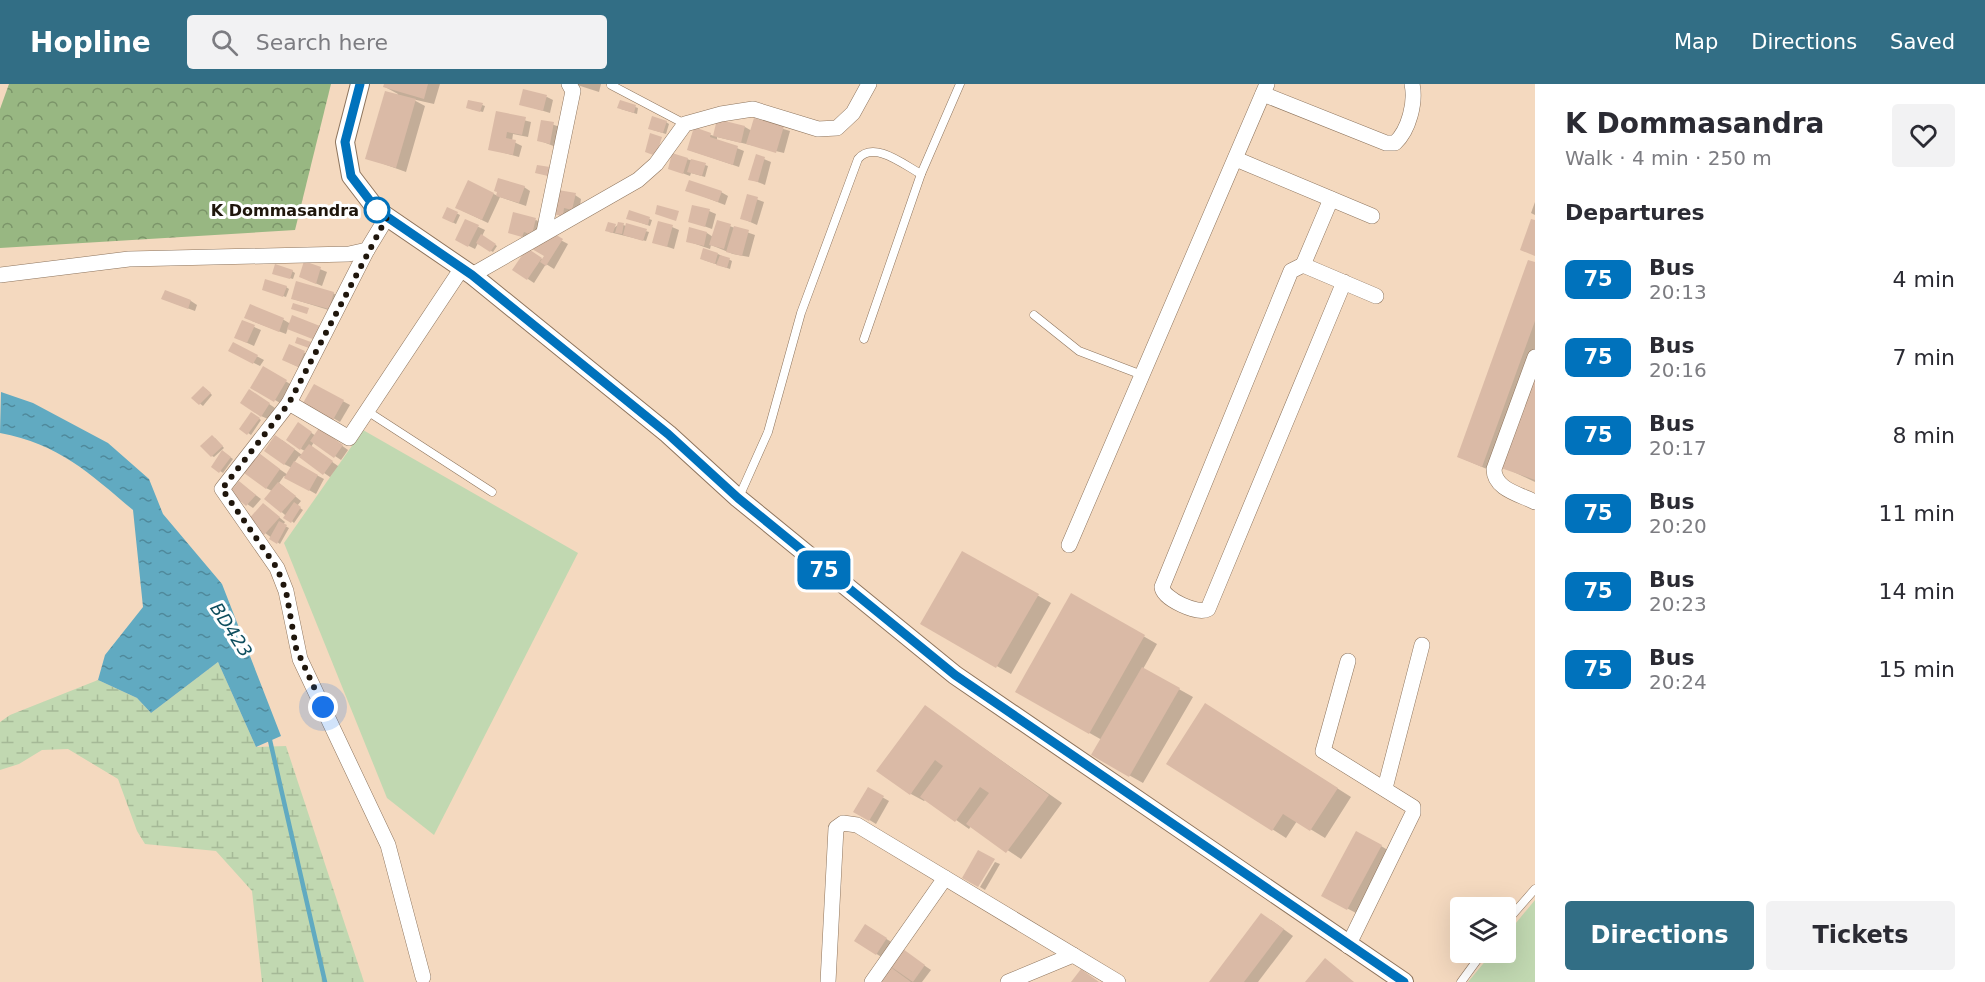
<!DOCTYPE html>
<html lang="en">
<head>
<meta charset="utf-8">
<style>
	body { margin:0; font-family:"DejaVu Sans",sans-serif; background:#f2f2f3; color:#2b2b33; height:100vh; display:flex; flex-direction:column; font-size:22px; white-space:nowrap }
	* { box-sizing:border-box; margin:0 }
	p { font-size:20px; color:#7c7c81 }
	.icon { flex:none; width:33px; height:33px; fill:none; stroke:currentColor; stroke-width:2; stroke-linecap:round; stroke-linejoin:round }
	.map { position:relative; flex:1; overflow:hidden }
	.details { display:flex; flex-direction:column; background:#fff; width:450px }
	.details>* { flex:none }
	.badge { padding:0 12px; border-radius:9px; font-size:21px; line-height:39px }
	.buttons { position:absolute; left:1450px; top:813px; display:grid; gap:12px }
	.buttons a { display:grid; place-items:center; width:66px; height:66px; border-radius:6px; background:#fff; box-shadow:0 6px 24px #0002; font-size:30px }
	.you { position:absolute; width:30px; height:30px; margin:-15px; border:4px solid #fff; border-radius:50%; background:#1a73e8; box-shadow:0 0 0 9px #1a73e833 }
	.map>.badge { position:absolute; translate:-50% -50%; box-shadow:0 0 0 3px #fff }
	h2 { padding:0 30px; font-size:22px; line-height:54px }
	.round { display:grid; place-items:center; flex:none; width:63px; height:63px; border-radius:6px; background:#f2f2f3 }
	.summary { display:flex; align-items:center; justify-content:space-between; height:102px; padding:0 30px }
	h1 { font-size:28px; font-weight:700; line-height:45px }
	.cta { display:flex; gap:12px; margin-top:auto; padding:12px 30px }
	.cta a { flex:1; height:69px; border-radius:6px; background:#326e85; color:#fff; font-size:24px; font-weight:700; line-height:69px; text-align:center }
	.cta a+a { background:#f2f2f3; color:#2b2b33 }
	ul { padding:0; list-style:none }
	li { display:flex; align-items:center; gap:18px; height:78px; padding:0 30px }
	li div { flex:1 }
	li b { display:block; font-size:22px }
	li em { font-style:normal }
	li .badge { min-width:66px; font-weight:700; text-align:center }
	header { display:flex; align-items:center; gap:36px; box-sizing:border-box; height:84px; padding:0 30px; background:#326e85; color:#fff }
	header strong { font-size:28px }
	nav { display:flex; gap:33px; margin-inline-start:auto; font-size:21px }
	.search { width:420px; height:54px; background:#f2f2f3; display:flex; align-items:center; gap:15px; box-sizing:border-box; padding:0 21px; border-radius:6px; color:#7c7c81; font-size:22px }
	main { display:flex; flex:1; min-height:0 }
	.map>svg:first-child { display:block }
	.grass { fill:#c1d8b1 }
	.forest { fill:url(#forest-crowns) }
	.wetland { fill:url(#wetland-marsh) }
	.water { fill:url(#water-ripples) }
	.shadow { fill:#0003 }
	.lines { fill:none; stroke-linecap:round; stroke-linejoin:round }
	.stream { stroke:#61aac1; stroke-width:4.5 }
	.building { fill:#dabaa6 }
	.service-casing { stroke:#8d745d; stroke-width:9 }
	.minor-casing { stroke:#8d745d; stroke-width:16 }
	.tertiary-casing { stroke:#8d745d; stroke-width:20 }
	.service { stroke:#fff; stroke-width:8 }
	.minor { stroke:#fff; stroke-width:15 }
	.tertiary { stroke:#fff; stroke-width:18 }
	.line-casing { stroke:#fff; stroke-width:14 }
	.line { stroke:#0072bc; stroke-width:9 }
	.walk { stroke:#1f160c; stroke-width:6; stroke-dasharray:0 10.8 }
	.stop-dot { fill:#fff; stroke:#0072bc; stroke-width:3 }
	.labels { text-anchor:middle; stroke-width:6; stroke-linejoin:round; paint-order:stroke }
	.stop-label { font-size:16px; font-weight:bold; fill:#1f160c; stroke:#fff; text-anchor:end }
	.water-label { font-size:18px; font-style:italic; fill:#0e4e5e; stroke:#fff }
</style>
</head>
<body>
<header>
<strong>Hopline</strong>
<div class="search"><svg class="icon" aria-label="search" viewBox="0 0 24 24"><circle cx="10" cy="10" r="6"/><path d="M15 15l6 6"/></svg>Search here</div>
<nav><a>Map</a><a>Directions</a><a>Saved</a></nav>
</header>
<main>
<div class="map">
<svg width="1535" height="898" viewBox="0 0 1535 898">
	<defs>
		<pattern id="forest-crowns" width="20" height="18" patternUnits="userSpaceOnUse" patternTransform="scale(1.5)"><rect width="20" height="18" fill="#98b782"/><path d="M2 6a3 3 0 1 1 6 0M12 15a3 3 0 1 1 6 0" fill="none" stroke="#7b9469"/></pattern>
		<pattern id="wetland-marsh" width="20" height="14" patternUnits="userSpaceOnUse" patternTransform="scale(1.5)"><rect width="20" height="14" fill="#c1d8b1"/><path d="M1 5h8M5 5V1M11 12h8M15 12V8" fill="none" stroke="#a5b997"/></pattern>
		<pattern id="water-ripples" width="26" height="14" patternUnits="userSpaceOnUse" patternTransform="scale(1.5)"><rect width="26" height="14" fill="#61aac1"/><path d="M2 4q2-2 4 0t4 0M15 11q2-2 4 0t4 0" fill="none" stroke="#4f899b"/></pattern>
	</defs>
	<rect width="100%" height="100%" fill="#f4d9bf"/>
	<g class="grass">
		<polygon points="363,346 578,469 434,751 387,714 284,459"/>
		<polygon points="1535,816 1535,898 1468,898 1492,869 1506,868 1506,851"/>
	</g>
	<polygon class="forest" points="9,0 331,0 295,146 0,164 0,25"/>
	<polygon class="wetland" points="218,578 256,663 286,662 364,898 262,898 252,807 216,767 145,760 137,747 118,695 68,665 42,666 19,680 0,686 0,638 10,631 98,596 137,614 151,629"/>
	<path class="water" d="M1 308 33 319 108 359 149 395 163 430 222 500 281 652 256 663 218 578 151 629 137 614 98 596 105 571 143 523 133 426C89 389 59 360 0 349Z"/>
	<g class="shadow">
		<polygon points="385,0 440,0 434,20 412,15 425,22 406,88 367,74 398,10 385,3"/>
		<polygon points="574,0 601,0 599,8"/>
		<polygon points="547,13 553,16 550,29 521,20"/>
		<polygon points="621,18 638,24 637,30 621,25"/>
		<polygon points="482,21 485,22 483,28 471,25"/>
		<polygon points="497,29 531,38 528,53 513,50 512,57 522,62 519,73 490,65"/>
		<polygon points="755,36 790,47 784,69 717,53 717,56 744,67 739,83 689,66 695,45 714,52 745,43 752,47"/>
		<polygon points="542,37 560,43 556,63 538,56"/>
		<polygon points="666,38 669,40 666,50 653,46"/>
		<polygon points="757,72 771,78 765,101 750,95"/>
		<polygon points="687,75 708,82 705,93 691,89 690,92 669,84"/>
		<polygon points="468,98 498,112 524,103 530,107 526,122 500,113 488,139 463,127"/>
		<polygon points="687,106 721,108 728,112 725,121"/>
		<polygon points="575,111 581,115 579,128 562,133 555,129"/>
		<polygon points="748,112 764,118 757,141 741,134"/>
		<polygon points="1535,118 1535,131 1531,129"/>
		<polygon points="448,125 460,131 456,140 444,134"/>
		<polygon points="709,127 716,130 712,145 690,137"/>
		<polygon points="630,128 652,136 650,142 630,135"/>
		<polygon points="536,136 542,139 529,155 510,148"/>
		<polygon points="466,137 485,146 482,152 497,162 493,168 478,159 475,165 463,159"/>
		<polygon points="718,138 755,151 749,173 733,170 711,161 710,165 687,157 707,149 713,153"/>
		<polygon points="619,140 649,148 646,157 609,148"/>
		<polygon points="672,143 679,146 674,165 653,158"/>
		<polygon points="553,152 568,160 554,185 546,180 534,199 528,195 527,166 543,176 546,172 545,160"/>
		<polygon points="718,170 732,177 730,185 704,176"/>
		<polygon points="305,179 327,188 322,202 301,193"/>
		<polygon points="1535,180 1535,282 1496,389 1459,373"/>
		<polygon points="292,187 295,189 293,195 277,190"/>
		<polygon points="286,203 289,205 286,213 266,206"/>
		<polygon points="333,209 339,213 335,228 293,215"/>
		<polygon points="163,215 191,217 197,221 195,227"/>
		<polygon points="251,222 284,236 321,258 288,244 286,250 252,237"/>
		<polygon points="243,238 261,246 254,262 243,257"/>
		<polygon points="234,260 264,276 260,282 236,270"/>
		<polygon points="290,262 311,272 305,286 290,279"/>
		<polygon points="263,284 292,301 282,320 252,303"/>
		<polygon points="1535,294 1535,398 1503,383"/>
		<polygon points="315,302 350,321 340,338 305,318"/>
		<polygon points="206,305 212,311 203,322 193,314"/>
		<polygon points="256,311 275,324 268,335 261,332"/>
		<polygon points="252,330 261,336 251,351 241,344"/>
		<polygon points="304,344 316,352 326,350 348,366 341,376 314,358 311,363 338,382 330,393 299,372 294,379 324,395 316,410 284,392 279,399 301,417 297,422 303,426 294,439 266,414 272,407 266,404 265,375 288,391 292,384 284,380 282,356 302,371 305,367 301,365"/>
		<polygon points="215,354 224,364 214,373 212,372"/>
		<polygon points="223,368 233,375 223,389 213,382"/>
		<polygon points="240,399 261,415 253,424 247,420"/>
		<polygon points="263,420 285,438 283,441 289,444 280,460 249,437"/>
		<polygon points="963,469 1051,519 1011,590 922,540"/>
		<polygon points="1072,511 1157,560 1143,585 1193,613 1143,699 1093,671 1102,656 1017,608"/>
		<polygon points="925,623 1062,719 1021,775 971,742 969,745 926,715 924,717 911,710"/>
		<polygon points="1219,629 1351,713 1325,754 1297,737 1286,754 1168,679"/>
		<polygon points="868,705 889,717 876,740 855,727"/>
		<polygon points="1381,762 1391,768 1358,830 1333,817"/>
		<polygon points="995,778 1000,780 985,806 980,803"/>
		<polygon points="1271,836 1293,852 1258,898 1211,898"/>
		<polygon points="865,842 893,859 883,874 856,857"/>
		<polygon points="903,867 931,886 922,898 880,898"/>
	</g>
	<g class="lines">
		<polyline class="stream" points="269,652 325,898"/>
	</g>
	<g class="building">
		<polygon points="384,0 428,0 424,15 383,3"/>
		<polygon points="523,5 547,11 543,27 519,21"/>
		<polygon points="385,7 416,15 396,84 365,75"/>
		<polygon points="468,16 483,19 480,28 466,24"/>
		<polygon points="620,16 636,21 634,29 617,24"/>
		<polygon points="496,27 526,33 522,51 507,48 506,54 516,56 513,71 488,66"/>
		<polygon points="652,32 667,37 663,49 648,45"/>
		<polygon points="754,34 784,42 776,69 746,60"/>
		<polygon points="717,35 745,42 741,59 713,52"/>
		<polygon points="541,36 554,38 550,60 537,57"/>
		<polygon points="694,43 711,49 710,53 738,62 733,81 687,66"/>
		<polygon points="650,49 662,53 656,72 645,68"/>
		<polygon points="672,69 688,74 683,90 668,85"/>
		<polygon points="756,70 765,73 758,98 748,96"/>
		<polygon points="691,75 706,79 702,92 687,88"/>
		<polygon points="537,81 550,83 548,92 535,89"/>
		<polygon points="498,94 525,102 519,119 496,112 497,108 494,107"/>
		<polygon points="468,96 494,109 482,136 455,124"/>
		<polygon points="689,96 722,107 718,118 685,107"/>
		<polygon points="558,106 576,109 572,126 564,124 563,132 553,130"/>
		<polygon points="747,110 758,113 751,138 740,135"/>
		<polygon points="657,121 679,127 676,137 655,130"/>
		<polygon points="692,121 710,125 705,143 688,138"/>
		<polygon points="447,123 458,128 453,139 442,134"/>
		<polygon points="629,126 650,133 648,141 626,135"/>
		<polygon points="513,128 536,134 532,151 524,148 522,153 508,149"/>
		<polygon points="465,135 479,141 468,163 455,156"/>
		<polygon points="1531,135 1535,136 1535,172 1520,166"/>
		<polygon points="717,136 731,140 724,165 709,161"/>
		<polygon points="658,137 673,141 667,163 652,159"/>
		<polygon points="608,138 616,140 613,149 605,147"/>
		<polygon points="618,138 624,139 622,150 615,149"/>
		<polygon points="626,139 647,145 643,157 623,151"/>
		<polygon points="734,142 749,146 742,172 726,168"/>
		<polygon points="689,143 707,148 704,162 686,158"/>
		<polygon points="553,149 563,155 546,182 540,178 544,172 532,165 539,154 545,158"/>
		<polygon points="481,150 496,160 490,168 476,159"/>
		<polygon points="527,164 542,174 527,196 512,186"/>
		<polygon points="703,164 718,169 715,180 700,175"/>
		<polygon points="720,171 730,174 727,184 716,181"/>
		<polygon points="1528,176 1535,178 1535,237 1482,383 1457,373"/>
		<polygon points="304,177 321,183 316,200 299,193"/>
		<polygon points="275,180 293,186 290,195 272,190"/>
		<polygon points="265,195 287,202 283,213 262,206"/>
		<polygon points="296,197 334,208 329,225 291,215"/>
		<polygon points="165,206 191,216 188,225 161,215"/>
		<polygon points="293,219 309,224 307,230 291,225"/>
		<polygon points="250,220 284,234 279,248 244,234"/>
		<polygon points="292,231 320,242 315,256 287,245"/>
		<polygon points="242,236 255,241 247,259 234,254"/>
		<polygon points="297,253 311,258 309,264 295,259"/>
		<polygon points="233,258 258,271 253,280 228,267"/>
		<polygon points="289,260 305,267 298,283 282,276"/>
		<polygon points="263,282 287,296 274,318 250,304"/>
		<polygon points="1535,290 1535,396 1501,384"/>
		<polygon points="314,300 344,316 333,336 303,319"/>
		<polygon points="203,302 211,309 199,321 191,314"/>
		<polygon points="249,305 270,319 261,333 240,319"/>
		<polygon points="251,328 260,334 247,351 239,345"/>
		<polygon points="298,338 312,348 300,366 286,356"/>
		<polygon points="319,344 343,361 334,374 310,357"/>
		<polygon points="212,351 223,362 211,373 200,362"/>
		<polygon points="275,351 295,365 284,381 264,367"/>
		<polygon points="309,360 333,377 323,391 299,373"/>
		<polygon points="222,366 231,373 219,389 211,383"/>
		<polygon points="259,369 280,385 266,405 244,389"/>
		<polygon points="294,377 318,391 309,407 284,394"/>
		<polygon points="239,397 256,411 246,422 230,408"/>
		<polygon points="278,398 296,412 281,429 264,415"/>
		<polygon points="294,418 301,423 291,439 283,434"/>
		<polygon points="263,419 280,433 264,451 247,437"/>
		<polygon points="279,437 287,441 277,460 269,455"/>
		<polygon points="962,467 1039,510 996,584 920,540"/>
		<polygon points="1071,509 1145,551 1089,650 1015,608"/>
		<polygon points="1142,583 1180,604 1129,693 1091,671"/>
		<polygon points="1205,619 1338,704 1310,747 1283,730 1272,747 1166,680"/>
		<polygon points="925,621 1049,711 1006,769 966,740 989,709 980,703 955,738 920,713 943,682 935,676 910,711 876,687"/>
		<polygon points="868,703 884,712 869,737 853,728"/>
		<polygon points="1356,747 1382,761 1347,826 1321,812"/>
		<polygon points="978,766 995,775 978,803 962,794"/>
		<polygon points="1261,829 1284,845 1244,898 1209,898"/>
		<polygon points="865,840 887,854 876,871 854,857"/>
		<polygon points="903,865 925,881 913,898 890,882"/>
		<polygon points="1325,874 1354,898 1305,898"/>
		<polygon points="889,882 911,898 878,898"/>
		<polygon points="1081,885 1099,898 1071,898"/>
	</g>
	<g class="lines">
		<defs>
			<g id="service">
				<polyline points="611,1 685,40"/>
				<polyline points="1034,231 1079,267 1142,291"/>
				<polyline points="864,255 921,90 960,0"/>
				<polyline points="367,327 492,408"/>
				<path d="M739 413 768 348 801 229 858 75C874 56 904 81 921 90"/>
				<polyline points="1506,838 1535,805"/>
				<polyline points="1461,898 1483,868"/>
			</g>
			<g id="minor">
				<path d="M1263 10 1386 59H1395C1409 46 1416 18 1412 0"/>
				<polyline points="1236,75 1372,132"/>
				<polyline points="544,148 573,7 569,0"/>
				<polyline points="367,166 289,319 222,405 277,484 286,507 300,575 388,761 423,893"/>
				<polyline points="1303,181 1331,115"/>
				<polyline points="0,191 129,175 349,170 367,166 387,133"/>
				<polyline points="472,191 638,96 656,80 685,40 721,30 753,25 818,45 837,44 853,29 869,0"/>
				<path d="M1344 198 1208 525C1198 531 1163 515 1162 503L1291 187 1303 181 1376 212"/>
				<path d="M1535 273 1494 385C1494 405 1519 410 1535 418"/>
				<polyline points="289,319 349,354 462,184"/>
				<polyline points="1069,461 1267,0"/>
				<polyline points="1385,704 1422,561"/>
				<polyline points="1348,862 1413,729 1413,723 1323,667 1348,577"/>
				<polyline points="828,898 836,744 843,739 857,741 1118,898"/>
				<polyline points="872,898 945,794"/>
				<polyline points="1008,898 1073,871"/>
			</g>
			<polyline id="tertiary" points="360,0 345,58 351,92 377,126 472,191 668,350 738,414 955,591 1404,898"/>
		</defs>
		<use href="#service" class="service-casing"/>
		<use href="#minor" class="minor-casing"/>
		<use href="#tertiary" class="tertiary-casing"/>
		<use href="#service" class="service"/>
		<use href="#minor" class="minor"/>
		<use href="#tertiary" class="tertiary"/>
	</g>
	<g class="lines">
		<defs>
			<polyline id="line" points="360,0 345,58 351,92 377,126 472,191 668,350 738,414 955,591 1404,898"/>
		</defs>
		<use href="#line" class="line-casing"/>
		<use href="#line" class="line"/>
		<polyline class="walk" points="323,623 296,564 286,507 277,484 222,405 289,319 387,133 377,126"/>
	</g>
	<circle class="stop-dot" cx="377" cy="126" r="12"/>
	<g class="labels">
		<g class="stop-label">
			<text x="359" y="132">K Dommasandra</text>
		</g>
		<g class="water-label">
			<text transform="translate(231 546) rotate(57)" y="6">BD423</text>
		</g>
	</g>
</svg>
<div class="buttons">
<a><svg class="icon" aria-label="layers" viewBox="0 0 24 24"><path d="M12 4l9 5-9 5-9-5zM3 14l9 5 9-5"/></svg></a>
</div>
<div class="you" style="left:323px;top:623px"></div>
<b class="badge" style="left:824px;top:486px;background:#0072bc;color:#fff">75</b>
</div>
<section class="details">
<div class="summary"><div><h1>K Dommasandra</h1><p>Walk · 4 min · 250 m</p></div><a class="round"><svg class="icon" aria-label="heart" viewBox="0 0 24 24"><path d="M12 20l-8-8c-3-5 5-10 8-4 3-6 11-1 8 4z"/></svg></a></div>
<h2>Departures</h2>
<ul>
<li><span class="badge" style="background:#0072bc;color:#fff">75</span><div><b>Bus</b><p>20:13</p></div><em>4 min</em></li>
<li><span class="badge" style="background:#0072bc;color:#fff">75</span><div><b>Bus</b><p>20:16</p></div><em>7 min</em></li>
<li><span class="badge" style="background:#0072bc;color:#fff">75</span><div><b>Bus</b><p>20:17</p></div><em>8 min</em></li>
<li><span class="badge" style="background:#0072bc;color:#fff">75</span><div><b>Bus</b><p>20:20</p></div><em>11 min</em></li>
<li><span class="badge" style="background:#0072bc;color:#fff">75</span><div><b>Bus</b><p>20:23</p></div><em>14 min</em></li>
<li><span class="badge" style="background:#0072bc;color:#fff">75</span><div><b>Bus</b><p>20:24</p></div><em>15 min</em></li>
</ul>
<div class="cta"><a>Directions</a><a>Tickets</a></div>
</section>
</main>
</body>
</html>
